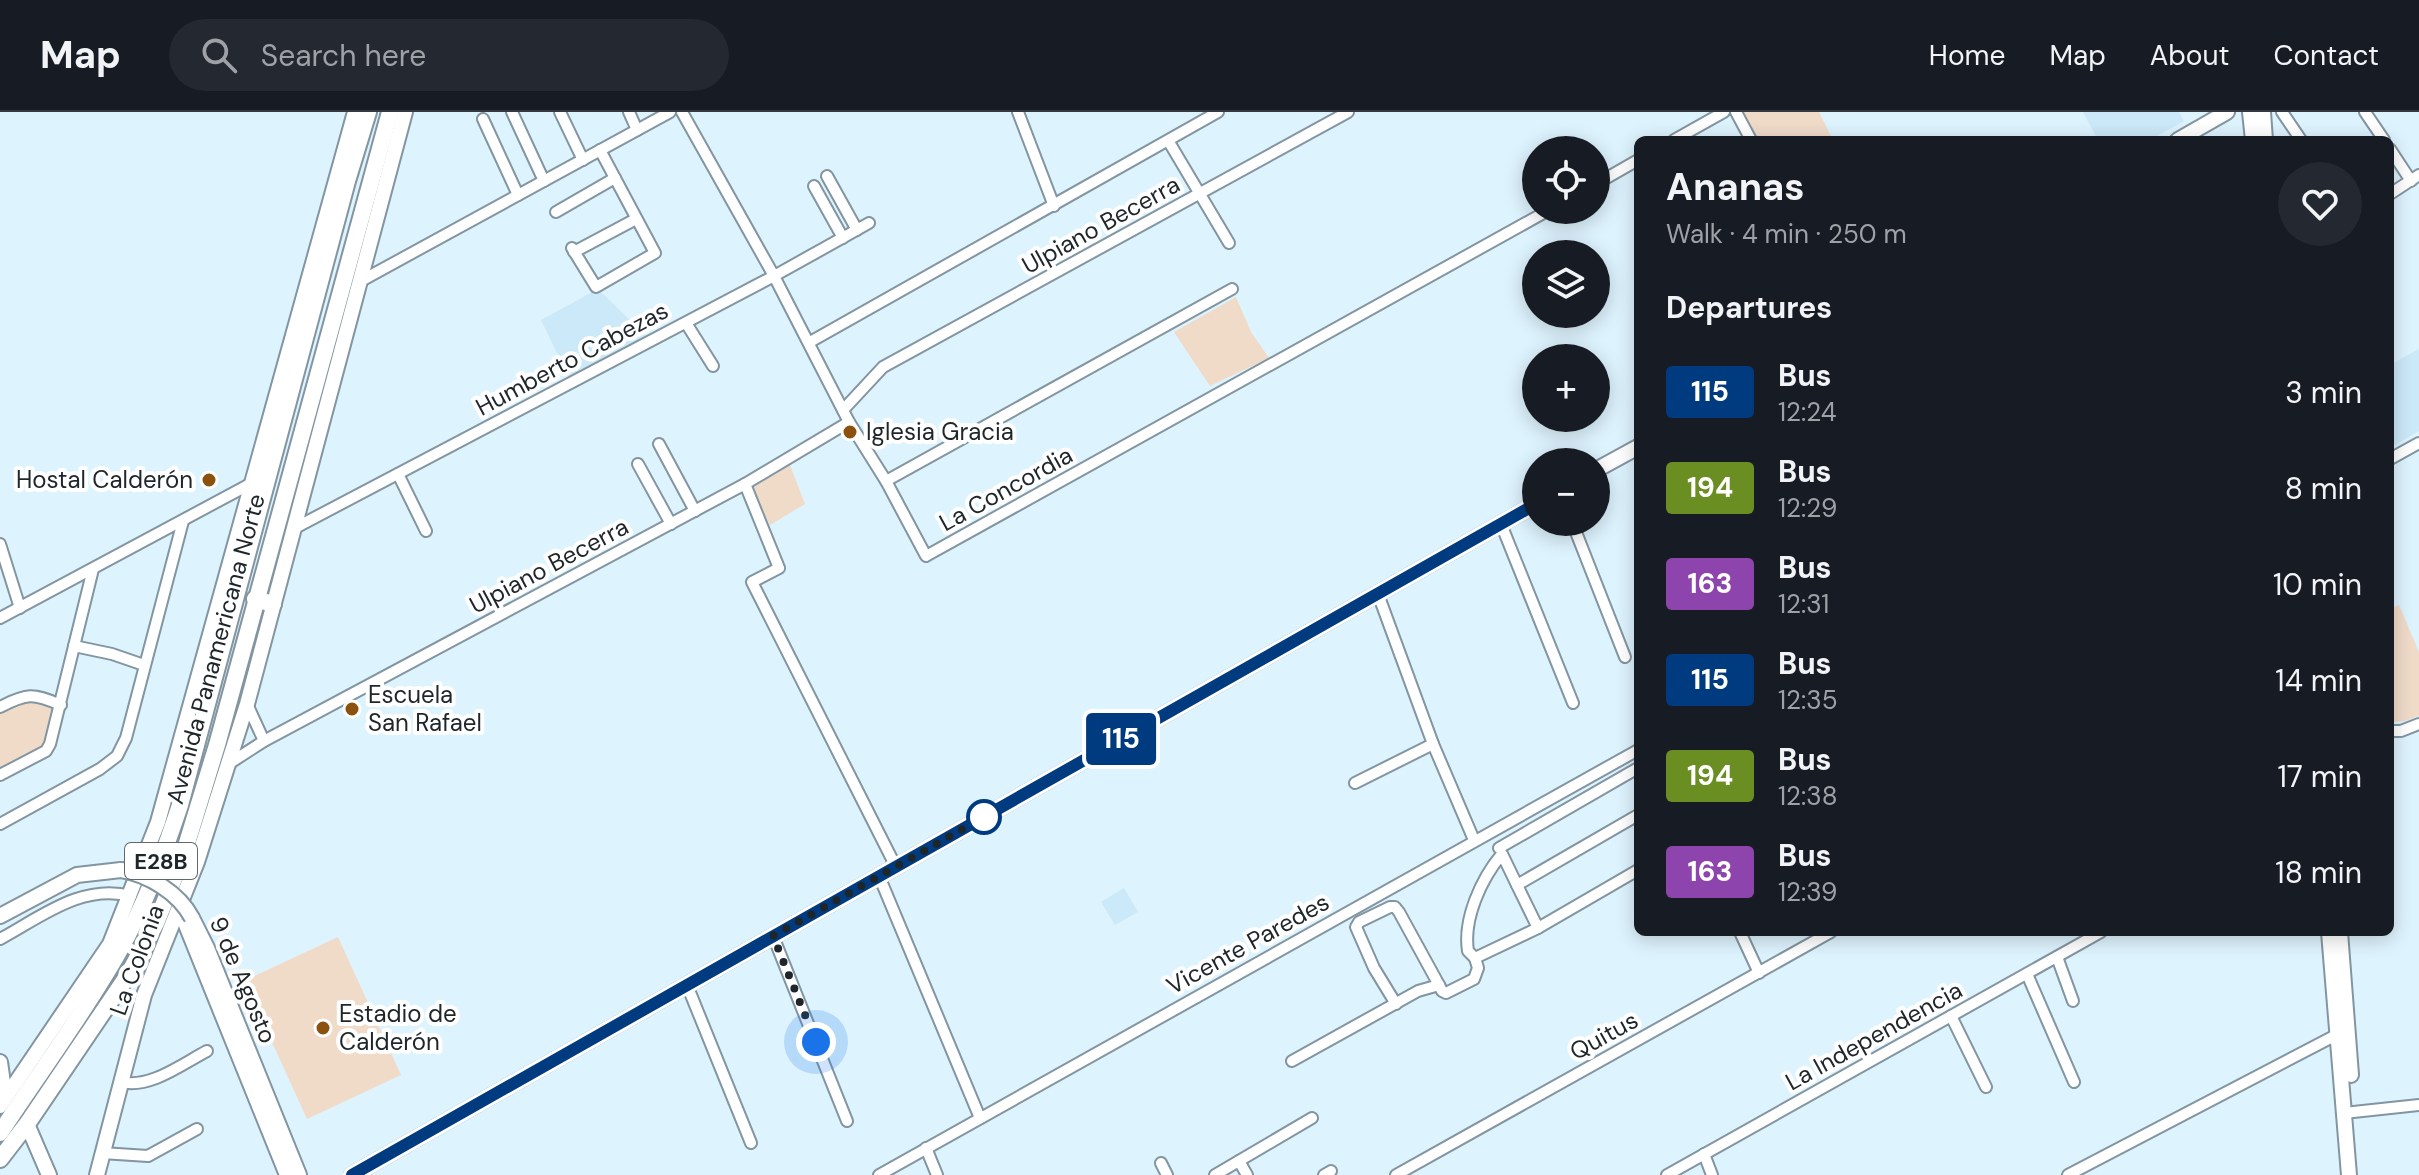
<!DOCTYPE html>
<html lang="en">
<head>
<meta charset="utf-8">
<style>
	body { margin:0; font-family:"DM Sans",sans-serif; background:#242831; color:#f1f3f6; height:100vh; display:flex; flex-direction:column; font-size:30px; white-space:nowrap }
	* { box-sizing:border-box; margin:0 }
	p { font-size:26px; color:#9ea1a6 }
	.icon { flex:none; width:44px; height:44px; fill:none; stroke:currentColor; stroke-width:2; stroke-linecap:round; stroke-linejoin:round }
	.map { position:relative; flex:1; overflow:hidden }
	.panel { position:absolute; left:1634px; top:24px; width:760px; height:800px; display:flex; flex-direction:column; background:#171b24; border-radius:12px; box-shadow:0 4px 20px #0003 }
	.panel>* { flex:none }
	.badge { padding:0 16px; border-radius:6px; font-size:28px; line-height:52px }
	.controls { position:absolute; left:1522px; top:24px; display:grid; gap:16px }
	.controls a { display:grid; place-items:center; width:88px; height:88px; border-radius:50%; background:#171b24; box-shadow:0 4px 20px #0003; font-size:40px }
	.you { position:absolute; width:40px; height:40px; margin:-20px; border:6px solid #fff; border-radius:50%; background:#1a73e8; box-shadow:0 0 0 12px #1a73e833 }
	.map>.badge { position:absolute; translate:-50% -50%; box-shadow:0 0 0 4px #fff }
	h2 { padding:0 32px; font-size:30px; line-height:72px }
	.round { display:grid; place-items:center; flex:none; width:84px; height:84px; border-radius:42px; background:#242831 }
	.headline { display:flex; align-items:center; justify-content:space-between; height:136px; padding:0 32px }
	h1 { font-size:38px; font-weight:700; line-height:60px }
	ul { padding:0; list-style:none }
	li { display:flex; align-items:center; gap:24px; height:96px; padding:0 32px }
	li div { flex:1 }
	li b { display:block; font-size:30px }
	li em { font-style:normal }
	li .badge { min-width:88px; font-weight:700; text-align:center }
	header { display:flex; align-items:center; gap:48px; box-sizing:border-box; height:112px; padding:0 40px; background:#171b24; border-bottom:2px solid #363941 }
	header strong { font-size:38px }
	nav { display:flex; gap:44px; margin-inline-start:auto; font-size:28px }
	.search { width:560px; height:72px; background:#242831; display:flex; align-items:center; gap:20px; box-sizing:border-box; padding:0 28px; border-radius:44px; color:#9ea1a6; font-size:30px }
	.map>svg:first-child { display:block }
	.built { fill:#cce9f9 }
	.green { fill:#f0dbc9 }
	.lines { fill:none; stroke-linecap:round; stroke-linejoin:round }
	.minor-casing { stroke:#8295a0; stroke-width:14 }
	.major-casing { stroke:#8295a0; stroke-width:18 }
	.highway-casing { stroke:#8295a0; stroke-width:20 }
	.minor { stroke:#fff; stroke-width:10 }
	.major { stroke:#fff; stroke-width:14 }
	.highway { stroke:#fff; stroke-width:16 }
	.major-bridge-casing { stroke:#8295a0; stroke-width:18; stroke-linecap:butt }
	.major-bridge { stroke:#fff; stroke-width:14 }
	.line-casing { stroke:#fff; stroke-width:18 }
	.line { stroke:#003b80; stroke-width:12 }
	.walk { stroke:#1e262a; stroke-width:8; stroke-dasharray:0 14.4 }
	.poi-dot { fill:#8d510f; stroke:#fff; stroke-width:3 }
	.stop-dot { fill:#fff; stroke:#003b80; stroke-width:4 }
	.labels { text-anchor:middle; stroke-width:8; stroke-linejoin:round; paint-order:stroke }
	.shield { fill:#fff; stroke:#62676a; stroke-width:2 }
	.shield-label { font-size:22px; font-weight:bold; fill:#1e262a }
	.street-label { font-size:24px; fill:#1e262a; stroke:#fff }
	.poi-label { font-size:24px; fill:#1e262a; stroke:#fff; text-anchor:start }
</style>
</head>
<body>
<header>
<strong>Map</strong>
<div class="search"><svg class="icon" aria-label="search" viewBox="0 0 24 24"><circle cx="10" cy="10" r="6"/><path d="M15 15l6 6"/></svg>Search here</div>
<nav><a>Home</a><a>Map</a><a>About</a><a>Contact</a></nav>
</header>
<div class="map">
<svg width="2419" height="1063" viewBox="0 0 2419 1063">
	<rect width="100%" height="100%" fill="#ddf3fe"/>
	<g class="built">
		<polygon points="2083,0 2179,0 2184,9 2150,28 2098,28"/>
		<polygon points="598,177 647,225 569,266 541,208"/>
		<polygon points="2419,237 2419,319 2390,336 2390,253"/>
		<polygon points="1124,776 1138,800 1115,813 1101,790"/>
	</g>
	<g class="green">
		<polygon points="1742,0 1819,0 1833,28 1758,28"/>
		<polygon points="1236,185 1251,220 1269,246 1210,274 1174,220"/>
		<polygon points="788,348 805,392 770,413 749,371"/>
		<polygon points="2399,493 2419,540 2419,604 2405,609 2390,610 2390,497"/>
		<path d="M30 586 58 596C43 644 44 637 0 659V599Z"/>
		<polygon points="338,825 401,963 307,1007 244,869"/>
	</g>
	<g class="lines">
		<defs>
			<g id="minor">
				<polyline points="512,0 544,69"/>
				<polyline points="560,0 583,48"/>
				<polyline points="629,0 637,18"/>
				<polyline points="682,0 774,164 849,310 886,369 926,444 1549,98"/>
				<polyline points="1018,0 1054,94"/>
				<polyline points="1736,0 1751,28"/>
				<polyline points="2282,0 2301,28"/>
				<polyline points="2365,0 2384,28"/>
				<polyline points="483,7 518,83"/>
				<polyline points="1674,28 1724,0"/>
				<polyline points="1169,30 1229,131"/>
				<polyline points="2390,37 2411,69"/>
				<polyline points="827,64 857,118"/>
				<polyline points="1596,72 1638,48"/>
				<polyline points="814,74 843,126"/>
				<polyline points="2390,82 2419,63"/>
				<polyline points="556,100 615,66"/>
				<polyline points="572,136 596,175 655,141 600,38"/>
				<polyline points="574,140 636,107"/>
				<polyline points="359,170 670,0"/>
				<polyline points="686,211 713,254"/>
				<polyline points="810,230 1218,0"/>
				<polyline points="843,298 883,255 1348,0"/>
				<polyline points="659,332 695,399"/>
				<polyline points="2390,347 2419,331"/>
				<polyline points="638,352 671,412"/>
				<polyline points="398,362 426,419"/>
				<polyline points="886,369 1232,177"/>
				<polyline points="745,372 779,456 752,470 896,755"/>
				<polyline points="1572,410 1625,545"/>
				<polyline points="1501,412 1573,591"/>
				<polyline points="293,417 774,164 869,111"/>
				<polyline points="0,432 20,496"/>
				<polyline points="1378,482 1433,632 1474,728"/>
				<polyline points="0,506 252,371"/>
				<polyline points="74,534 112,542 144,553"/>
				<polyline points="247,592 264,629"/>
				<path d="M0 595C27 581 33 581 61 593"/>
				<polyline points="2390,619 2401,619 2419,612"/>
				<polyline points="230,651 264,629 745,372 849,310"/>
				<polyline points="0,663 46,639 50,632 93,457"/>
				<polyline points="1355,671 1433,632"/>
				<polyline points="0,712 100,657 117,644 126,626 183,409"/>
				<polyline points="1499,736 1638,656"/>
				<polyline points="879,764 980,1006"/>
				<polyline points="1538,816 1638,758"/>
				<polyline points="1740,820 1759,861"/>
				<polyline points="773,824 847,1009"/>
				<path d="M0 827C41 805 82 771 131 784"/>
				<polyline points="2057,845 2073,889"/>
				<path d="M1475 846 1468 839C1463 807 1481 767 1502 742L1517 773"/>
				<polyline points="2027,862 2074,970"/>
				<polyline points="687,873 751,1031"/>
				<polyline points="1396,892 1374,856 1356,815 1359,810 1390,795 1395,795 1399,800 1439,873"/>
				<polyline points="1951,904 1986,975"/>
				<polyline points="1292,949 1418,879 1439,873 1442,879 1446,881 1474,867 1478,856 1475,846 1538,816 1517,773 1638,703"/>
				<path d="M121 970C150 977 182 952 207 939"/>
				<polyline points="2344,1001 2419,993"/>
				<polyline points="926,1036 937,1063"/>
				<polyline points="102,1041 148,1044 197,1017"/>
				<polyline points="1704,1042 1712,1063"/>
				<polyline points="1239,1049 1247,1063"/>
				<polyline points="1161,1051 1167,1063"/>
				<polyline points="879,1063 1638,638"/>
				<polyline points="1215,1063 1312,1006"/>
				<polyline points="1324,1063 1331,1059"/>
				<polyline points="1396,1063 1831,820"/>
				<polyline points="1667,1063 2101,820"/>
				<polyline points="2068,1063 2342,920"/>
			</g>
			<g id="major">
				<polyline points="2250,0 2253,28"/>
				<polyline points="2263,0 2265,28"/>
				<polyline points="2178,28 2227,0"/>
				<polyline points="1596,358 1638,335"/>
				<polyline points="0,804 77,763 121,758"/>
				<polyline points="192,806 207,836 299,1063"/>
				<polyline points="186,813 287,1063"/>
				<polyline points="2329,820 2349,1063"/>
				<polyline points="2340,820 2351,963"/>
				<polyline points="0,950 3,971 3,989"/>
				<polyline points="0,994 110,832 158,710 355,0"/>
				<polyline points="27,1012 49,1063"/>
				<polyline points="97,1063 144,883 197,750 247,592 405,0"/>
				<polyline points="352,1063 1536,392"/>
			</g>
			<g id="highway">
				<polyline points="255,487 273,492"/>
				<path d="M0 1021C39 961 83 903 118 841 145 794 163 744 180 693L347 69 368 0"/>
				<polyline points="0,1047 27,1012 128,863 156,811 183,744 217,633 390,0"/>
			</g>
		</defs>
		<use href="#minor" class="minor-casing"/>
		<use href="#major" class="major-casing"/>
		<use href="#highway" class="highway-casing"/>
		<use href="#minor" class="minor"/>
		<use href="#major" class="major"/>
		<use href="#highway" class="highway"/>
		<defs>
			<path id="major-bridge" d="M121 758C148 762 179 781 192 806"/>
		</defs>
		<use href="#major-bridge" class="major-bridge-casing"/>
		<use href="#major-bridge" class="major-bridge"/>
	</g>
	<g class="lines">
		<defs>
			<polyline id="line" points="352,1063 1536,392"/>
		</defs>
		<use href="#line" class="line-casing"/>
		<use href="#line" class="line"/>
		<polyline class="walk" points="816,930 773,824 984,705"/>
	</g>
	<g class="poi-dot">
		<circle cx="850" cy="320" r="8"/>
		<circle cx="209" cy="368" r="8"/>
		<circle cx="352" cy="597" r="8"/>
		<circle cx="323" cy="916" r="8"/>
	</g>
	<circle class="stop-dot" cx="984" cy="705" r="16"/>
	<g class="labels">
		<rect class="shield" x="125" y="731" width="72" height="36" rx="6"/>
		<g class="shield-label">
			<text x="161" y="757">E28B</text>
		</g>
		<g class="street-label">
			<text transform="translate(1101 113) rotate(-29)" y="8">Ulpiano Becerra</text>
			<text transform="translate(572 247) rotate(-28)" y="8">Humberto Cabezas</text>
			<text transform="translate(1006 377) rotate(-29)" y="8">La Concordia</text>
			<text transform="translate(549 454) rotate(-28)" y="8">Ulpiano Becerra</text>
			<text transform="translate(216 537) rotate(-75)" y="8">Avenida Panamericana Norte</text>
			<text transform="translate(1248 832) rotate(-29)" y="8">Vicente Paredes</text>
			<text transform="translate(137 848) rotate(-70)" y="8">La Colonia</text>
			<text transform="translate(243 868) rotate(67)" y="8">9 de Agosto</text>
			<text transform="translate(1604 924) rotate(-29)" y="8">Quitus</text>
			<text transform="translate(1874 924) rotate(-29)" y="8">La Independencia</text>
		</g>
		<g class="poi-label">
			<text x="866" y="328">Iglesia Gracia</text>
			<text x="193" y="376" text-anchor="end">Hostal Calderón</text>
			<text x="368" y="591">Escuela<tspan x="368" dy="28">San Rafael</tspan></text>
			<text x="339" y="910">Estadio de<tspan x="339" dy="28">Calderón</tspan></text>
		</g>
	</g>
</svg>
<div class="controls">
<a><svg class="icon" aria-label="locate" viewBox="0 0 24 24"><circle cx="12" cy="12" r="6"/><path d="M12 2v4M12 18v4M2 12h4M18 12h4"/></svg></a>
<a><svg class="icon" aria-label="layers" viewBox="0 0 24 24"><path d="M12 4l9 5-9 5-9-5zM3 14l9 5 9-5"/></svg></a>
<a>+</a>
<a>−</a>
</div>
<div class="you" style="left:816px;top:930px"></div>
<b class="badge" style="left:1121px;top:627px;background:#003b80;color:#fff">115</b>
<section class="panel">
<div class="headline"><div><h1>Ananas</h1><p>Walk · 4 min · 250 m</p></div><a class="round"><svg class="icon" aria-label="heart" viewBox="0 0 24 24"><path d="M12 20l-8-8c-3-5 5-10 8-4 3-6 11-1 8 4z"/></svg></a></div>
<h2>Departures</h2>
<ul>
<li><span class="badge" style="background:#003b80;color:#fff">115</span><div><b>Bus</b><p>12:24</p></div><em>3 min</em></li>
<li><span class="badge" style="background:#6b8e23;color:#fff">194</span><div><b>Bus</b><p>12:29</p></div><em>8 min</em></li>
<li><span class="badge" style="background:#8e44ad;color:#fff">163</span><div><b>Bus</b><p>12:31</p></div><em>10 min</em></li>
<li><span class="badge" style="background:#003b80;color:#fff">115</span><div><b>Bus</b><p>12:35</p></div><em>14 min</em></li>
<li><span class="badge" style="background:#6b8e23;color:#fff">194</span><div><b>Bus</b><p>12:38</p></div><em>17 min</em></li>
<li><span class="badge" style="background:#8e44ad;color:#fff">163</span><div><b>Bus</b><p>12:39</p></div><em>18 min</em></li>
</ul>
</section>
</div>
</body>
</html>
